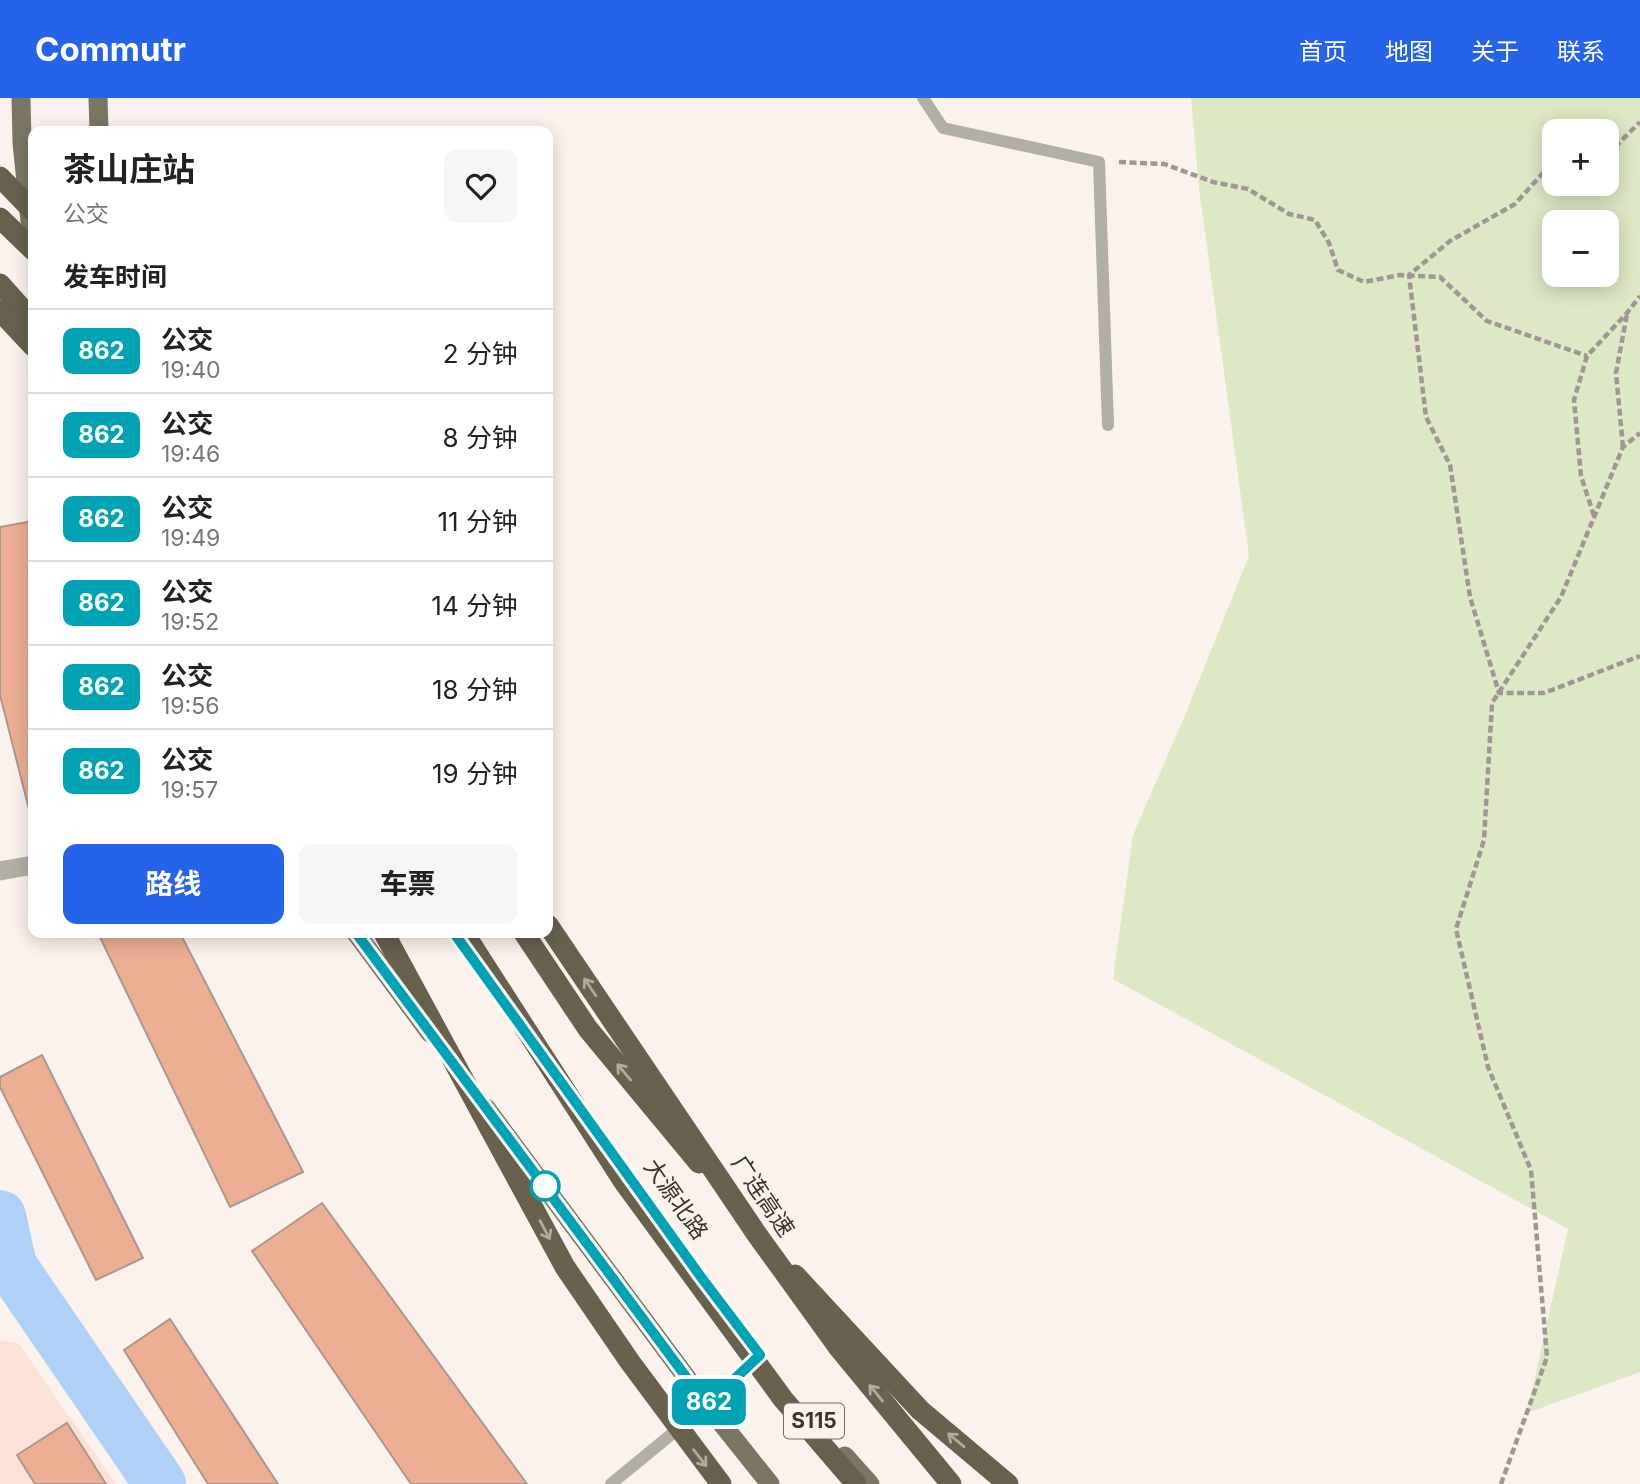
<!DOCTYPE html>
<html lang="zh">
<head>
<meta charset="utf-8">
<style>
	body { margin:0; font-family:Inter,"Noto Sans SC",sans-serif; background:#f6f6f6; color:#222; height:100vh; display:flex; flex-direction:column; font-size:26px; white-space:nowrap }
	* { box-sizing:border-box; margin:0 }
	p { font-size:23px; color:#767676 }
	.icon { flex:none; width:38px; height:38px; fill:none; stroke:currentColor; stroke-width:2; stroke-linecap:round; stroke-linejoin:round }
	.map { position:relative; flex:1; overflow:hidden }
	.sheet { position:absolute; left:28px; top:28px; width:525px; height:812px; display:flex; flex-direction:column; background:#fff; border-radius:14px; box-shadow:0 4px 18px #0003 }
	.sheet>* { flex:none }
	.badge { padding:0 14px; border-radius:10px; font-size:24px; line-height:46px }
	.buttons { position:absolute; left:1542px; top:21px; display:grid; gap:14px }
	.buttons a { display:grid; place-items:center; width:77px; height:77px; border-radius:14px; background:#fff; box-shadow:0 4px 18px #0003; font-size:35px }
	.map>.badge { position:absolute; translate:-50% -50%; box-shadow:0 0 0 4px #fff }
	h2 { padding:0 35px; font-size:26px; line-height:63px }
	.round { display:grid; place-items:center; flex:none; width:74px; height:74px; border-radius:14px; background:#f6f6f6 }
	.head { display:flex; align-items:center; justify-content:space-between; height:119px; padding:0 35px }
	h1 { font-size:33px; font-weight:700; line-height:52px }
	.button { display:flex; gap:14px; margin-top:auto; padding:14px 35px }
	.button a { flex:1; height:80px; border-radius:14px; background:#2563eb; color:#fff; font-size:28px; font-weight:700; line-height:80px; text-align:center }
	.button a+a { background:#f6f6f6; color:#222 }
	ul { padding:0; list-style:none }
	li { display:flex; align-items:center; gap:21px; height:84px; padding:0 35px; border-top:2px solid #e0e0e0 }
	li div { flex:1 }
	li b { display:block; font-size:26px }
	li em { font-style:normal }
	li .badge { min-width:77px; font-weight:700; text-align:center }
	header { display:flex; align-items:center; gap:42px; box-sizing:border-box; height:98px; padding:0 35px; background:#2563eb; color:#fff }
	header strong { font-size:33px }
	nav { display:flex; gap:38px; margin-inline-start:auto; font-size:24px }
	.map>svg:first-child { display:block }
	.built { fill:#fce2d6 }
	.green { fill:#dde8c4; fill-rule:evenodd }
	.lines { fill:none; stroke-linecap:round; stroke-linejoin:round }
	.river { stroke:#afd0f7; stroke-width:52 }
	.building { fill:#ecaf93; stroke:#ae978d; stroke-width:2 }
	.path { stroke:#a19792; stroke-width:4.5; stroke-dasharray:7 3.5; stroke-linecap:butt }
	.service { stroke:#b2afa5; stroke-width:12 }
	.minor { stroke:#b2afa5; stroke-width:19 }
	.primary { stroke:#7b7664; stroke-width:19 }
	.motorway { stroke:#67614d; stroke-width:21 }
	.motorway-bridge { stroke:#67614d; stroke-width:21 }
	.oneway { stroke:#b2aa9d }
	.line-casing { stroke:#fff; stroke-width:16 }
	.line { stroke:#00a3b4; stroke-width:10 }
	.stop-dot { fill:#fff; stroke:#00a3b4; stroke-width:3.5 }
	.labels { text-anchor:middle; stroke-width:5; stroke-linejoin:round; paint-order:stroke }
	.shield { fill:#fcf2ed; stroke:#766c67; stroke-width:2 }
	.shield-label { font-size:21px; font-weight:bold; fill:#3c332e }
	.street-label { font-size:23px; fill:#3c332e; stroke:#fcf2ed }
</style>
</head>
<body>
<header>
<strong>Commutr</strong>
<nav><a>首页</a><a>地图</a><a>关于</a><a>联系</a></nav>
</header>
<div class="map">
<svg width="1640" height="1386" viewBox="0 0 1640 1386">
	<rect width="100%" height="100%" fill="#fcf2ed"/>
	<polygon class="built" points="0,1242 19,1246 116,1386 0,1386"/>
	<path class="green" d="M1191 0H1640V1274L1527 1315 1568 1131 1113 881 1133 737 1183 622 1249 458 1199 90ZM1554 33H1606V86H1554ZM1554 124H1606V177H1554Z"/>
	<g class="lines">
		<polyline class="river" points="0,1118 11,1168 160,1386"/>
	</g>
	<g class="building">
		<polygon points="33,423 33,727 0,597 0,429"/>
		<polygon points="98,835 180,835 303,1074 230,1109"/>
		<polygon points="42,957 143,1160 96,1182 0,989 0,979"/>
		<polygon points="322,1105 527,1386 411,1386 252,1153"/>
		<polygon points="170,1221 278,1386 208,1386 124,1252"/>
		<polygon points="67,1325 106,1386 35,1386 17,1357"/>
	</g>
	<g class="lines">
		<g class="path">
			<polyline points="1606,54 1612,52 1640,24"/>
			<polyline points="1119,64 1164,66 1213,84 1248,91 1289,116 1315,122 1329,145 1338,172 1364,184 1400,177 1440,179 1487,223 1587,258"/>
			<polyline points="1554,71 1543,75 1515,106 1450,143 1409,177 1426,319 1450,367 1470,499 1499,595 1544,595 1640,558"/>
			<polyline points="1623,349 1616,275 1627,216"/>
			<polyline points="1594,418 1581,378 1574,302 1587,258 1627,215 1640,198"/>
			<polyline points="1501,1386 1547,1259 1531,1072 1488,969 1456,831 1484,742 1492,605 1561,499 1623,349 1640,335"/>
		</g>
		<g class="service">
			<polyline points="923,0 943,30 1099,64 1108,327"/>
			<polyline points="611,1386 707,1307 757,1260"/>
		</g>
		<polyline class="minor" points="0,773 33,767"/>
		<g class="primary">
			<polyline points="21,0 22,45 33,152"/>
			<polyline points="98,0 99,33"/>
			<polyline points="356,835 430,935"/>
			<polyline points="486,1010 707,1307 770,1386"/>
			<polyline points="845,1358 870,1386"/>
		</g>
		<g class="motorway">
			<polyline points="0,186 33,223"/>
			<polyline points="0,213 33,248"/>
			<polyline points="524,835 588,931 699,1065"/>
			<polyline points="795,1177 920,1312 1008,1386"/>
		</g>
		<g class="motorway-bridge">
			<polyline points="0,79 33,113"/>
			<polyline points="0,120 33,152"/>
			<polyline points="548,827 758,1138 839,1250 951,1386"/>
			<polyline points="384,835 565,1169 630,1264 721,1386"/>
			<polyline points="464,835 624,1084 783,1301 856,1386"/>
		</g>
	</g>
	<defs><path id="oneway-shaft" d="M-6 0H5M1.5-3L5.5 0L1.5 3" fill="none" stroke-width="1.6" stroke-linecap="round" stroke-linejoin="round" transform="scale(1.75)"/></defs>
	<g class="oneway">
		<use href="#oneway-shaft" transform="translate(590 889) rotate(-124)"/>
		<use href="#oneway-shaft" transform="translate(624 974) rotate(-130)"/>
		<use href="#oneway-shaft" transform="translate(545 1132) rotate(62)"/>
		<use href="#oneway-shaft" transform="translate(876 1295) rotate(-129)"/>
		<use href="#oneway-shaft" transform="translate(956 1342) rotate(-140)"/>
		<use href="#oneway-shaft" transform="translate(700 1360) rotate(52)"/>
	</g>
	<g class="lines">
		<defs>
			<polyline id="line" points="356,835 707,1307 760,1257 701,1179 454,835"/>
		</defs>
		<use href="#line" class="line-casing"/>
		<use href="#line" class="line"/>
	</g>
	<circle class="stop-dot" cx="545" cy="1088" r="14"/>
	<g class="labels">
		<rect class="shield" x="784" y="1305.5" width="60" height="35" rx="5"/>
		<g class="shield-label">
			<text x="814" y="1330">S115</text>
		</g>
		<g class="street-label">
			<text transform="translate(763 1098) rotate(56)" y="8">广连高速</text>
			<text transform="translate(676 1101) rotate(55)" y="8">大源北路</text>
		</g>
	</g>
</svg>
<div class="buttons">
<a>+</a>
<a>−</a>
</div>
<b class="badge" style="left:709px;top:1304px;background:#00a3b4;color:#fff">862</b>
<section class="sheet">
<div class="head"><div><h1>茶山庄站</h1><p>公交</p></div><a class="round"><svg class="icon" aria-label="heart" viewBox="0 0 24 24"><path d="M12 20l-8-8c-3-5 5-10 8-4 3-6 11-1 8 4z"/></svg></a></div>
<h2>发车时间</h2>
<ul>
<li><span class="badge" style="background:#00a3b4;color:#fff">862</span><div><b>公交</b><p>19:40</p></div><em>2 分钟</em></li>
<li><span class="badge" style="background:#00a3b4;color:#fff">862</span><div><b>公交</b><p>19:46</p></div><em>8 分钟</em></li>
<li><span class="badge" style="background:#00a3b4;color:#fff">862</span><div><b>公交</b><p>19:49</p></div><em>11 分钟</em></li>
<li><span class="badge" style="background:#00a3b4;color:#fff">862</span><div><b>公交</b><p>19:52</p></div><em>14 分钟</em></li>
<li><span class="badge" style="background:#00a3b4;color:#fff">862</span><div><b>公交</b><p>19:56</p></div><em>18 分钟</em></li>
<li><span class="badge" style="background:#00a3b4;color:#fff">862</span><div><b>公交</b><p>19:57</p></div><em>19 分钟</em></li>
</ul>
<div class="button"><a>路线</a><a>车票</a></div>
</section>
</div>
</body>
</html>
